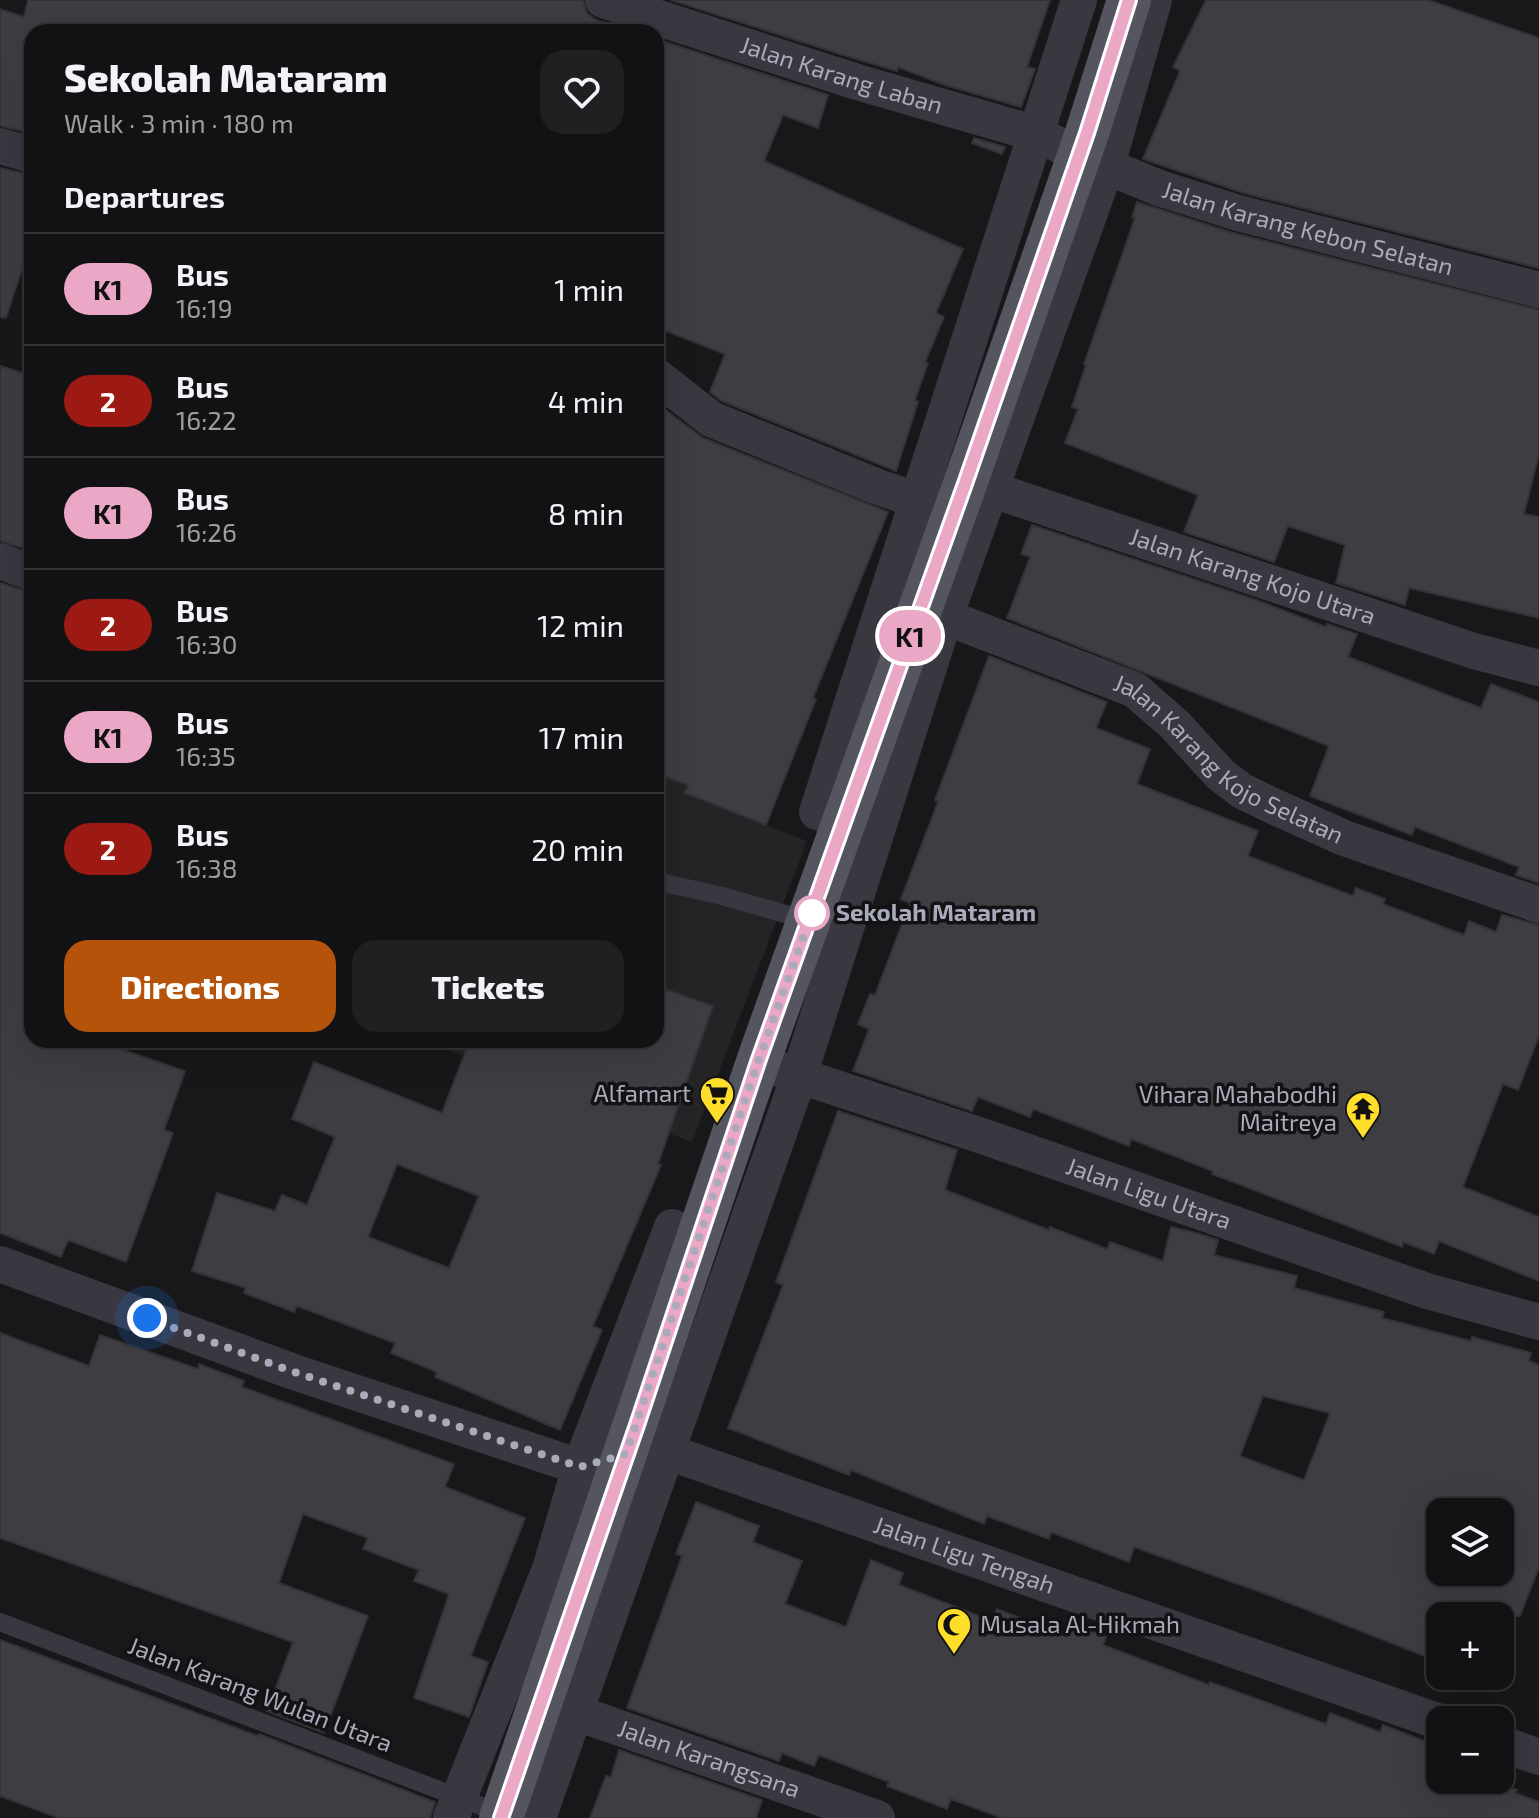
<!DOCTYPE html>
<html lang="en">
<head>
<meta charset="utf-8">
<style>
	body { margin:0; font-family:"Exo 2",sans-serif; background:#1f2022; color:#f1f3f6; height:100vh; display:flex; flex-direction:column; font-size:30px; white-space:nowrap }
	* { box-sizing:border-box; margin:0 }
	p { font-size:26px; color:#9c9ea0 }
	.icon { flex:none; width:44px; height:44px; fill:none; stroke:currentColor; stroke-width:2; stroke-linecap:round; stroke-linejoin:round }
	.map { position:relative; flex:1; overflow:hidden }
	.panel { position:absolute; left:24px; top:24px; width:640px; height:1024px; display:flex; flex-direction:column; background:#121214; border-radius:24px; box-shadow:0 8px 32px #0002,0 0 0 2px #313234 }
	.panel>* { flex:none }
	.badge { padding:0 16px; border-radius:26px; font-size:28px; line-height:52px }
	.fabs { position:absolute; left:1426px; top:1498px; display:grid; gap:16px }
	.fabs a { display:grid; place-items:center; width:88px; height:88px; border-radius:16px; background:#121214; box-shadow:0 8px 32px #0002,0 0 0 2px #313234; font-size:40px }
	.you { position:absolute; width:40px; height:40px; margin:-20px; border:6px solid #fff; border-radius:50%; background:#1a73e8; box-shadow:0 0 0 12px #1a73e833 }
	.map>.badge { position:absolute; translate:-50% -50%; box-shadow:0 0 0 4px #fff }
	h2 { padding:0 40px; font-size:30px; line-height:72px }
	.round { display:grid; place-items:center; flex:none; width:84px; height:84px; border-radius:24px; background:#1f2022 }
	.summary { display:flex; align-items:center; justify-content:space-between; height:136px; padding:0 40px }
	h1 { font-size:38px; font-weight:800; line-height:60px }
	.button { display:flex; gap:16px; margin-top:auto; padding:16px 40px }
	.button a { flex:1; height:92px; border-radius:24px; background:#b45309; color:#fff; font-size:32px; font-weight:800; line-height:92px; text-align:center }
	.button a+a { background:#1f2022; color:#f1f3f6 }
	ul { padding:0; list-style:none }
	li { display:flex; align-items:center; gap:24px; height:112px; padding:0 40px; border-top:2px solid #313234 }
	li div { flex:1 }
	li b { display:block; font-size:30px }
	li em { font-style:normal }
	li .badge { min-width:88px; font-weight:700; text-align:center }
	.map>svg:first-child { display:block }
	.built { fill:#242427 }
	.building { fill:#3d3d42; stroke:#333236; stroke-width:2; fill-rule:evenodd }
	.lines { fill:none; stroke-linecap:round; stroke-linejoin:round }
	.lane { stroke:#393840; stroke-width:18 }
	.street { stroke:#393840; stroke-width:36 }
	.primary { stroke:#54555f; stroke-width:44 }
	.line-casing { stroke:#fff; stroke-width:18 }
	.line { stroke:#eba7c6; stroke-width:12 }
	.walk { stroke:#a9abbb; stroke-width:8; stroke-dasharray:0 14.4 }
	.stop-dot { fill:#fff; stroke:#eba7c6; stroke-width:4 }
	.labels { text-anchor:middle; stroke-width:7; stroke-linejoin:round; paint-order:stroke }
	.street-label { font-size:24px; fill:#a9abbb; stroke:#131315 }
	.stop-label { font-size:24px; font-weight:bold; fill:#a9abbb; stroke:#131315; text-anchor:start }
	.poi-label { font-size:24px; fill:#a9abbb; stroke:#131315; text-anchor:end }
</style>
</head>
<body>
<div class="map">
<svg width="1539" height="1818" viewBox="0 0 1539 1818">
	<rect width="100%" height="100%" fill="#18181a"/>
	<polygon class="built" points="656,606 750,641 690,796 807,841 692,1142 423,1040 656,1040"/>
	<g class="building">
		<polygon points="28,0 583,0 587,13 596,20 634,32 32,32 32,133 0,126 0,9 24,17"/>
		<polygon points="671,0 1050,0 1027,67 1035,69 1021,107 945,85 898,67 897,71 840,54"/>
		<polygon points="1206,0 1428,0 1539,38 1539,268 1244,193 1143,159 1180,71 1173,67"/>
		<polygon points="656,39 828,95 818,128 783,115 764,161 963,249 936,313 944,317 925,362 928,363 915,400 918,402 896,471 722,401 710,392 725,354 656,327"/>
		<polygon points="974,138 1005,147 1002,154 972,143"/>
		<polygon points="0,168 32,175 32,258 26,257 6,318 0,317"/>
		<polygon points="1137,202 1233,233 1539,310 1539,454 1524,514 1539,517 1539,618 1409,588 1405,605 1336,583 1345,545 1288,526 1274,562 1184,532 1198,495 1065,443 1078,409 1072,407 1086,365 1084,364 1135,218 1132,217"/>
		<polygon points="0,366 32,376 32,551 0,541"/>
		<polygon points="656,403 703,438 888,512 813,698 816,699 766,825 685,793 688,785 656,773"/>
		<polygon points="1032,525 1259,601 1326,627 1327,624 1357,634 1348,657 1481,708 1491,684 1539,702 1539,883 1516,875 1519,867 1415,827 1412,835 1310,796 1329,746 1007,618 1030,557 1021,554"/>
		<polygon points="0,583 32,593 32,1040 94,1040 185,1071 164,1130 173,1133 126,1262 68,1240 61,1257 0,1233"/>
		<polygon points="989,656 1107,702 1096,728 1150,749 1137,784 1258,831 1248,856 1353,896 1356,888 1385,899 1383,904 1464,935 1469,921 1496,932 1502,915 1539,925 1539,1036 1518,1090 1503,1084 1463,1187 1539,1217 1539,1281 1439,1241 1434,1254 1403,1242 1402,1247 1212,1174 1213,1171 1131,1139 1129,1146 1033,1109 1030,1117 978,1097 972,1111 853,1071 869,1029 858,1024 870,994 875,995 910,903 901,899 938,802 935,800"/>
		<path d="M656 986 713 1006 658 1164 661 1165 593 1326 602 1330 560 1430 435 1377 437 1372 391 1353 395 1343 297 1306 294 1312 244 1293 246 1288 192 1271 217 1193 275 1211 282 1195 307 1205 335 1137 292 1119 314 1062 442 1113 470 1040H656ZM397 1164 479 1196 449 1268 368 1237Z"/>
		<path d="M838 1111 957 1150 945 1190 1049 1230 1050 1227 1107 1249 1110 1242 1163 1261 1171 1227 1196 1233 1218 1240 1214 1255 1297 1276 1294 1288 1384 1312 1382 1318 1471 1341 1472 1337 1531 1353 1529 1361 1539 1365V1567L1520 1616H1440V1662L1269 1595 1134 1547 1129 1562 1051 1532 1049 1539 987 1516 984 1524 851 1470 849 1475 728 1428 783 1285 776 1282ZM1263 1396 1330 1413 1304 1480 1240 1456ZM1440 1512H1500V1572H1440Z"/>
		<polygon points="0,1333 89,1366 100,1335 198,1369 199,1364 244,1381 242,1387 454,1464 445,1487 525,1518 471,1656 488,1662 469,1717 414,1698 449,1594 414,1581 419,1570 363,1549 368,1538 303,1514 279,1583 368,1616 324,1733 267,1711 293,1642 0,1538"/>
		<polygon points="696,1502 759,1526 753,1542 802,1561 785,1604 846,1627 871,1560 903,1573 899,1585 992,1621 997,1609 1067,1636 1072,1623 1106,1637 1103,1645 1209,1685 1210,1682 1326,1724 1330,1713 1380,1732 1383,1725 1440,1747 1440,1780 1491,1780 1517,1790 1515,1793 1539,1802 1539,1818 1002,1818 951,1799 947,1809 887,1786 889,1782 819,1755 814,1766 782,1753 779,1761 627,1708 682,1556 676,1554"/>
		<polygon points="0,1640 258,1736 259,1734 435,1802 430,1818 59,1818 0,1796"/>
		<polygon points="619,1750 762,1800 756,1818 590,1818 606,1776 611,1777"/>
	</g>
	<g class="lines">
		<g class="lane">
			<polyline points="656,881 722,896 810,921"/>
			<polyline points="0,1622 502,1814"/>
		</g>
		<g class="street">
			<path id="s1" d="M603 0 857 82 1037 134 1079 155 1159 188 1238 213 1539 290"/>
			<polyline points="0,146 32,155"/>
			<polyline points="656,376 711,419 878,487 939,507"/>
			<path id="s2" d="M966 481 1474 651 1539 668"/>
			<polyline points="0,561 32,573"/>
			<path id="s3" d="M922 608 1135 690 1175 725 1221 775 1242 791 1273 806 1344 838 1539 905"/>
			<polyline points="844,821 817,812 1079,0"/>
			<path id="s4" d="M779 1069 985 1137 1427 1291 1539 1322"/>
			<path id="s5" d="M0 1264 294 1372 580 1467 626 1454 668 1452 1440 1722"/>
			<path id="s6" d="M554 1705 877 1818"/>
			<polyline points="1500,1743 1539,1757"/>
			<polyline points="451,1818 550,1569 580,1467 672,1227 699,1238"/>
			<polyline points="538,1818 799,1076 945,617 1107,165 1154,0"/>
		</g>
		<polyline class="primary" points="501,1818 758,1062 966,481 1087,133 1129,0"/>
	</g>
	<g class="lines">
		<defs>
			<polyline id="line" points="501,1818 637,1425 758,1062 966,481 1087,133 1129,0"/>
		</defs>
		<use href="#line" class="line-casing"/>
		<use href="#line" class="line"/>
		<polyline class="walk" points="147,1318 294,1372 580,1467 626,1454 758,1062 812,913"/>
	</g>
	<defs>
		<symbol id="supermarket-pin" viewBox="-11 -11 22 30"><path d="M0 17L-7.5 6A9.5 9.5 0 1 1 7.5 6Z" fill="#ffdd2b" stroke="#131315"/><path d="M-6-5.5h2.5l.6 2H6L4.5 2H-2.5L-4.4-4H-6ZM-1.5 3.2a1.3 1.3 0 1 0 .1 0ZM3 3.2a1.3 1.3 0 1 0 .1 0Z" fill="#111"/></symbol>
		<symbol id="temple-pin" viewBox="-11 -11 22 30"><path d="M0 17L-7.5 6A9.5 9.5 0 1 1 7.5 6Z" fill="#ffdd2b" stroke="#131315"/><path d="M0-6L5-2H3V0L6.5 2.5H4V6H1.5V3h-3V6H-4V2.5H-6.5L-3 0V-2H-5Z" fill="#111"/></symbol>
		<symbol id="mosque-pin" viewBox="-11 -11 22 30"><path d="M0 17L-7.5 6A9.5 9.5 0 1 1 7.5 6Z" fill="#ffdd2b" stroke="#131315"/><path d="M3.5-4.9A6 6 0 1 0 3.5 4.9A5 5 0 1 1 3.5-4.9Z" fill="#111"/></symbol>
	</defs>
	<g fill-rule="evenodd">
		<use href="#supermarket-pin" x="697" y="1074" width="40" height="54"/>
		<use href="#temple-pin" x="1343" y="1089" width="40" height="54"/>
		<use href="#mosque-pin" x="934" y="1605" width="40" height="54"/>
	</g>
	<circle class="stop-dot" cx="812" cy="913" r="16"/>
	<g class="labels">
		<g class="street-label">
			<text dy="8" stroke="none"><textPath href="#s1" startOffset="250">Jalan Karang Laban</textPath></text>
			<text dy="8" stroke="none"><textPath href="#s1" startOffset="742">Jalan Karang Kebon Selatan</textPath></text>
			<text dy="8" stroke="none"><textPath href="#s2" startOffset="302">Jalan Karang Kojo Utara</textPath></text>
			<text dy="8" stroke="none"><textPath href="#s3" startOffset="346">Jalan Karang Kojo Selatan</textPath></text>
			<text dy="8" stroke="none"><textPath href="#s4" startOffset="390">Jalan Ligu Utara</textPath></text>
			<text dy="8" stroke="none"><textPath href="#s5" startOffset="1018">Jalan Ligu Tengah</textPath></text>
			<text transform="translate(260 1695) rotate(21)" y="8">Jalan Karang Wulan Utara</text>
			<text dy="8" stroke="none"><textPath href="#s6" startOffset="164">Jalan Karangsana</textPath></text>
		</g>
		<g class="stop-label">
			<text x="836" y="921">Sekolah Mataram</text>
		</g>
		<g class="poi-label">
			<text x="691" y="1102">Alfamart</text>
			<text x="1337" y="1103">Vihara Mahabodhi<tspan x="1337" dy="28">Maitreya</tspan></text>
			<text x="980" y="1633" text-anchor="start">Musala Al-Hikmah</text>
		</g>
	</g>
</svg>
<div class="fabs">
<a><svg class="icon" aria-label="layers" viewBox="0 0 24 24"><path d="M12 4l9 5-9 5-9-5zM3 14l9 5 9-5"/></svg></a>
<a>+</a>
<a>−</a>
</div>
<div class="you" style="left:147px;top:1318px"></div>
<b class="badge" style="left:910px;top:636px;background:#eba7c6;color:#111">K1</b>
<section class="panel">
<div class="summary"><div><h1>Sekolah Mataram</h1><p>Walk · 3 min · 180 m</p></div><a class="round"><svg class="icon" aria-label="heart" viewBox="0 0 24 24"><path d="M12 20l-8-8c-3-5 5-10 8-4 3-6 11-1 8 4z"/></svg></a></div>
<h2>Departures</h2>
<ul>
<li><span class="badge" style="background:#eba7c6;color:#111">K1</span><div><b>Bus</b><p>16:19</p></div><em>1 min</em></li>
<li><span class="badge" style="background:#9c1a13;color:#fff">2</span><div><b>Bus</b><p>16:22</p></div><em>4 min</em></li>
<li><span class="badge" style="background:#eba7c6;color:#111">K1</span><div><b>Bus</b><p>16:26</p></div><em>8 min</em></li>
<li><span class="badge" style="background:#9c1a13;color:#fff">2</span><div><b>Bus</b><p>16:30</p></div><em>12 min</em></li>
<li><span class="badge" style="background:#eba7c6;color:#111">K1</span><div><b>Bus</b><p>16:35</p></div><em>17 min</em></li>
<li><span class="badge" style="background:#9c1a13;color:#fff">2</span><div><b>Bus</b><p>16:38</p></div><em>20 min</em></li>
</ul>
<div class="button"><a>Directions</a><a>Tickets</a></div>
</section>
</div>
</body>
</html>
